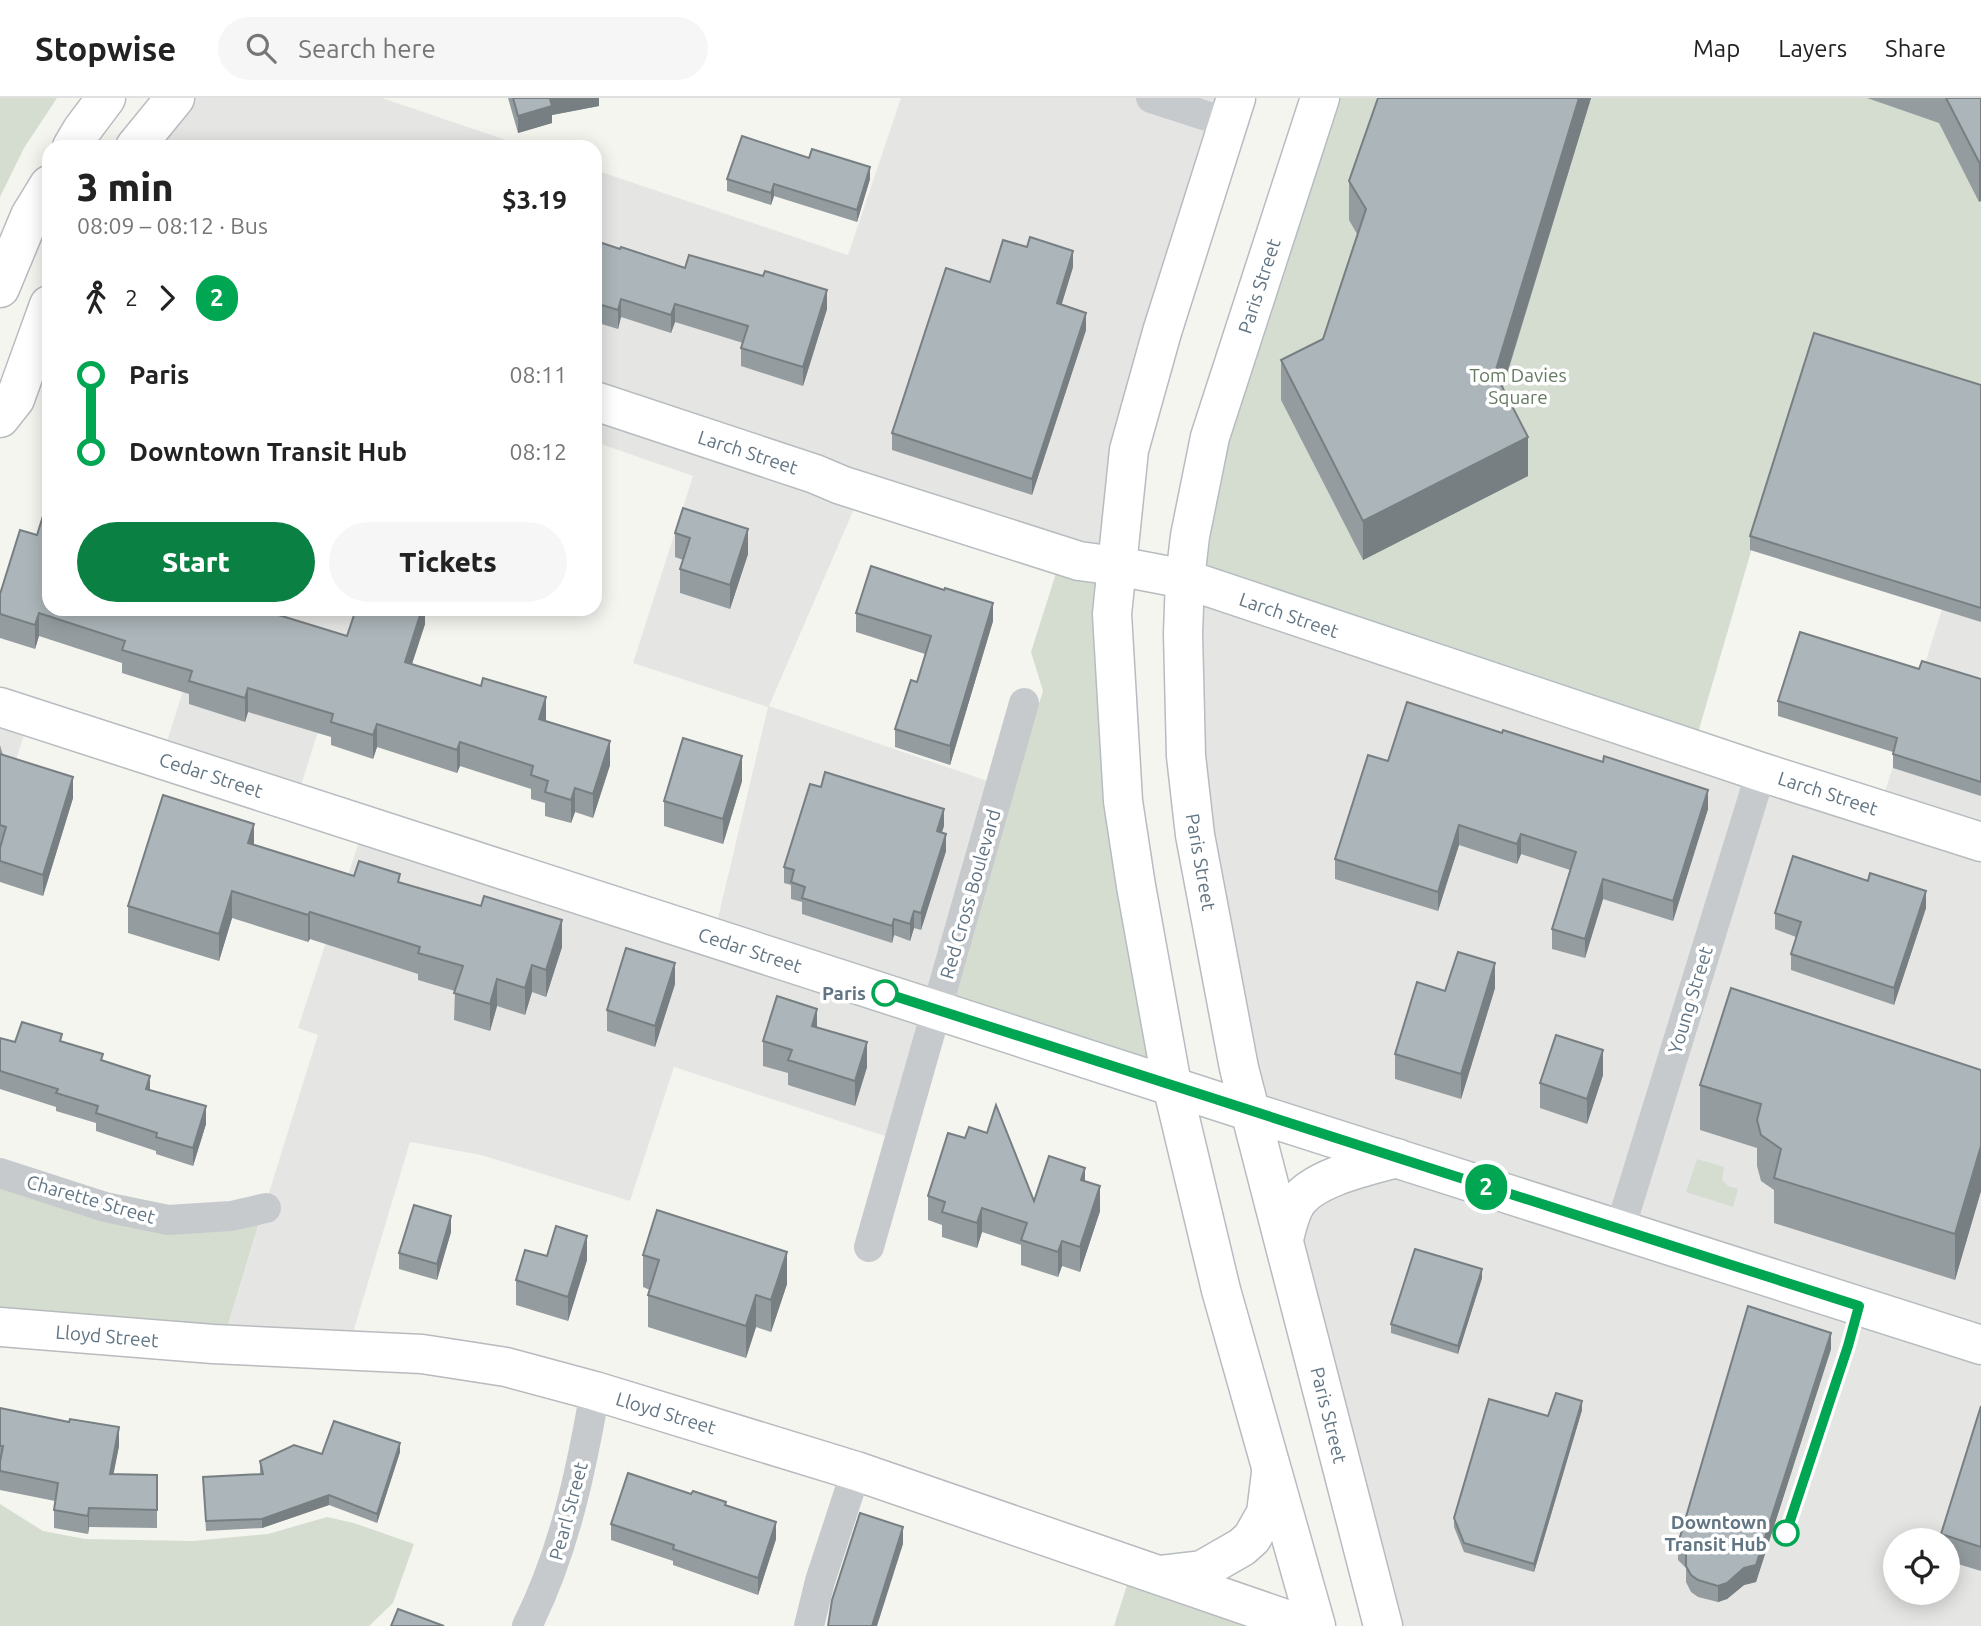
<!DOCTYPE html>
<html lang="en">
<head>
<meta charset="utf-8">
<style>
	body { margin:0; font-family:Ubuntu,sans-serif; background:#f6f6f6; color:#222; height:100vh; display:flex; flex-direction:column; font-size:26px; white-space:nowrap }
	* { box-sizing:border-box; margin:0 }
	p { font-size:23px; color:#767676 }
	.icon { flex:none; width:38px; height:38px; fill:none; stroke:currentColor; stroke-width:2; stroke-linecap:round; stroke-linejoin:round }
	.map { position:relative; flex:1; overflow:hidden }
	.drawer { position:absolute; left:42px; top:42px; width:560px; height:476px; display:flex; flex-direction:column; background:#fff; border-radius:21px; box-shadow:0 4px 18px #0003 }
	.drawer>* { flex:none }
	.badge { padding:0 14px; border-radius:23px; font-size:24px; line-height:46px }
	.fabs { position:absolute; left:1883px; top:1430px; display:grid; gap:14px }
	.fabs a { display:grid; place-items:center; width:77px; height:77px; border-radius:50%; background:#fff; box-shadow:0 4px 18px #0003; font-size:35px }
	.map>.badge { position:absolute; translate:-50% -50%; box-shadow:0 0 0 4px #fff }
	.legs { display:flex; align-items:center; gap:10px; height:77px; padding:0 35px; font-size:23px }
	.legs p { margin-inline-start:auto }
	.summary { display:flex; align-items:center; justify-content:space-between; height:119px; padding:0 35px }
	h1 { font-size:38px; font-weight:800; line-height:52px }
	.primary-button { display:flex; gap:14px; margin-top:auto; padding:14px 35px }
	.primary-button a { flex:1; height:80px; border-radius:42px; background:#0b8043; color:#fff; font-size:28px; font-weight:800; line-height:80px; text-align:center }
	.primary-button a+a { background:#f6f6f6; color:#222 }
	ul { padding:0 35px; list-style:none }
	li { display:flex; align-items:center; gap:24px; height:77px; font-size:26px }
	li i { display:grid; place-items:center; width:10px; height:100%; margin:0 9px; background:currentColor }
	li i::after { content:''; width:18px; height:18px; margin:-9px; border:5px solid; border-radius:50%; background:#fff }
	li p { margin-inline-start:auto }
	li:first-child i { background:linear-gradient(#0000 50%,currentColor 0) }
	li:last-child i { background:linear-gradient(currentColor 50%,#0000 0) }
	header { display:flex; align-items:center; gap:42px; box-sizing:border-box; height:98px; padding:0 35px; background:#fff; border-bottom:2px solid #e0e0e0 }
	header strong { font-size:33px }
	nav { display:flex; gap:38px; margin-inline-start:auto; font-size:24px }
	.search { width:490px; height:63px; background:#f6f6f6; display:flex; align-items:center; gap:18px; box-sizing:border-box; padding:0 24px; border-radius:38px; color:#767676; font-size:26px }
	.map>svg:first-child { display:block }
	.built { fill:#e5e6e4; fill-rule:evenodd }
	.green { fill:#d5ddd1 }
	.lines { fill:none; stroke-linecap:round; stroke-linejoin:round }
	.secondary-casing { stroke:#b6bcc0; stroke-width:41 }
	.primary-casing { stroke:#b7bbbe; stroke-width:41 }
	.street { stroke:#c7cacd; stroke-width:30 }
	.secondary { stroke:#fff; stroke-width:38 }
	.primary { stroke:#fff; stroke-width:38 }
	.wall { fill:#949c9f }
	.shaded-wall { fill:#787f82 }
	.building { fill:#acb5b9; stroke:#787f82; stroke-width:2 }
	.line-1-casing { stroke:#fff; stroke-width:16 }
	.line-1 { stroke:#00a651; stroke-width:10 }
	.stop-1-dot { fill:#fff; stroke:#00a651; stroke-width:3.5 }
	.labels { text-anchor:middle; stroke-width:7; stroke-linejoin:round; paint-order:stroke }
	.street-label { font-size:19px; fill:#617584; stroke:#fff }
	.park-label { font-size:19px; fill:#667b61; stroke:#fff }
	.stop-label { font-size:19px; font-weight:bold; fill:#617584; stroke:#fff; text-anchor:end }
</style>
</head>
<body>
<header>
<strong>Stopwise</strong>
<div class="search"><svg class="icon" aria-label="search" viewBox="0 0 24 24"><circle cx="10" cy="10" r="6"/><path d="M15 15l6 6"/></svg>Search here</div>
<nav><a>Map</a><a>Layers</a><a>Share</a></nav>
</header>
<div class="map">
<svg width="1981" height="1528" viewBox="0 0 1981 1528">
	<rect width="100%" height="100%" fill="#f5f5f0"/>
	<g class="built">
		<polygon points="179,0 382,0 527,49 147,49"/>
		<polygon points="901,0 1233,0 1115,466 863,390 769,608 1011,691 903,1044 674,969 630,1103 481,1057 410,1044 352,1238 227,1230 318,937 298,930 365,725 714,837 768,609 633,565 693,378 595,344 595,72 848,157"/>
		<path d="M1981 306V1528H1388L1287 1140 1299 1106 1396 1064 1254 1017 1197 738 1188 485 1879 713 1942 511ZM1895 1442H1948V1494H1895Z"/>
		<polygon points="209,511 357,511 296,703 162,659"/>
		<polygon points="0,607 30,617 0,714"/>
	</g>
	<g class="green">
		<polygon points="0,0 57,0 24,50 0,99"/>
		<polygon points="1323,0 1981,0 1981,306 1752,450 1693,652 1188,485"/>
		<polygon points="1062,456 1115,466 1169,984 941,911 1043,593 1031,554"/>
		<polygon points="1697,1061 1724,1069 1722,1082 1728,1088 1738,1091 1733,1109 1686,1094"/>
		<polygon points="0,1073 105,1107 264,1109 227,1230 0,1215"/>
		<polygon points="0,1406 43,1433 85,1441 193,1443 268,1436 327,1419 354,1425 414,1446 393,1505 369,1528 0,1528"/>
		<polygon points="1132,1471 1297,1528 1114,1528"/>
	</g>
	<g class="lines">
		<defs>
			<g id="secondary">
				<polyline points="1236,0 1162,234 1129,352 1112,516 1123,703 1136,788 1172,987 1221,1192 1316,1528"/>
				<polyline points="1320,0 1210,339 1190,438 1185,481 1183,536 1186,658 1195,737 1239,970 1383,1528"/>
				<polyline points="72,49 82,32 106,0"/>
				<polyline points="135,49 175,0"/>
				<polyline points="0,190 30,118 49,87"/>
				<polyline points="595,303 815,376 841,387 1079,463 1117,468 1185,481 1761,674 1981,744"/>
				<polyline points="0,320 15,301 49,207"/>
				<polyline points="0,609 1251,1014 1981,1247"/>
				<path d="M1284 1141C1287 1129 1290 1114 1297 1104 1315 1079 1368 1068 1397 1060"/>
				<polyline points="1159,1477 1202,1472 1242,1449 1252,1440 1266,1415 1271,1375"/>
			</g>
			<polyline id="primary" points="0,1229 213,1246 422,1256 506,1269 595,1293 856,1373 1306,1528"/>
		</defs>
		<use href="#secondary" class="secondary-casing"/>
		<use href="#primary" class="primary-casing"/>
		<g class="street">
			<polyline points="1151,0 1228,25"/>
			<polyline points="0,1075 105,1109 168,1122 231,1118 266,1110"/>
			<polyline points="1620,1131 1761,674"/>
			<polyline points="869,1149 1024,605"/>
			<path d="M527 1528C564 1454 581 1374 595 1293"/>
			<polyline points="809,1528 820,1483 856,1373"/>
		</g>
		<use href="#secondary" class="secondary"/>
		<use href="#primary" class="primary"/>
	</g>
	<g class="wall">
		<polygon points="508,0 599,0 599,8 552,17 552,25 518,35"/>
		<polygon points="1591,0 1503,290 1528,378 1363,462 1281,302 1281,262 1323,241 1357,136 1349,122 1349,83"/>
		<polygon points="1867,0 1981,0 1979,104 1939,25"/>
		<polygon points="727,81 870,81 857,124 774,98 771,107 727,93"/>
		<polygon points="595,146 620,151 827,211 803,288 741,268 741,250 743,245 675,224 671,235 621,219 618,231 595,224"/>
		<polygon points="1073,169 1061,207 1086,232 1032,397 892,352 892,335 990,184"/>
		<polygon points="1981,287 1981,524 1750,452 1750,438"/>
		<polygon points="675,435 748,456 730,511 680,495 680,471 683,462 675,459"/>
		<polygon points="37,437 49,511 281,511 279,517 347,538 425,511 425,526 412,566 546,623 610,667 593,720 575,714 571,725 545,718 545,705 531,701 531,691 460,668 457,675 377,649 373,661 331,647 331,639 248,614 245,624 189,606 189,596 122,575 122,565 39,538 35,551 0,540 0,496"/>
		<polygon points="856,515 993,523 950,667 895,649 895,631 917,584 925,556 856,534"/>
		<polygon points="1919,571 1981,581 1981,698 1893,670 1893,654 1778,618 1778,603"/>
		<polygon points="1502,635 1603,664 1708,711 1673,823 1603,801 1585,860 1552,851 1552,831 1570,772 1521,756 1517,766 1459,747 1438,813 1335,781 1335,761 1388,663"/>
		<polygon points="0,647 3,657 73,700 43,798 0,784"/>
		<polygon points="742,683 723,746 664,728 664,703"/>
		<polygon points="944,728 941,735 946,753 921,832 914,830 910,843 894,837 892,845 802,816 802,804 791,801 791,787 784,785 784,769"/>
		<polygon points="254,747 354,778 400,784 562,849 546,899 532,894 525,917 497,908 490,933 454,922 455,893 418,882 418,876 310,841 308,844 232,820 219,863 128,835 128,808"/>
		<polygon points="1926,810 1894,907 1791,872 1791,856 1796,839 1775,831 1775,815"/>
		<polygon points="675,886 655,949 607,933 607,912"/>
		<polygon points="1495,890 1461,1001 1395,981 1395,956 1445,893"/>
		<polygon points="817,929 867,969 855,1008 788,987 788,975 763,968 763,943"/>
		<polygon points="0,940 15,944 62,943 103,963 206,1026 193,1068 156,1056 156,1053 96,1033 96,1025 56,1013 56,1009 0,991"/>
		<polygon points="1981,972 1981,1093 1955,1182 1774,1125 1774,1092 1761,1083 1757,1068 1757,1050 1700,1032 1700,987"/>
		<polygon points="1603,977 1587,1026 1540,1010 1540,985"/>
		<polygon points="1085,1083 1100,1113 1080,1174 1062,1168 1058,1179 1021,1167 1021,1147 982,1134 977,1150 942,1139 942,1127 928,1122 928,1098 1034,1103"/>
		<polygon points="451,1134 437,1182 399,1171 399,1155"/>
		<polygon points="643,1157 787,1186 771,1234 756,1229 746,1260 648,1229 648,1197 650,1192 643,1189"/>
		<polygon points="547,1158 587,1162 568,1223 516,1207 516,1182"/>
		<polygon points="1482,1180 1458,1256 1391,1235 1391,1226"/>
		<polygon points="1831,1251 1756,1484 1744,1487 1727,1501 1718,1504 1698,1499 1691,1494 1686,1484 1686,1470 1678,1462 1678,1446"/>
		<polygon points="1981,1308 1981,1473 1948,1463 1948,1442 1941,1442 1941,1436"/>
		<polygon points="0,1310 119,1348 113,1376 157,1377 157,1430 89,1429 88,1436 54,1430 54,1412 55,1403 0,1392"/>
		<polygon points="1582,1312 1534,1474 1464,1454 1454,1429 1454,1420"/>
		<polygon points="400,1354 377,1425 329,1407 262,1430 206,1433 203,1379 260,1376 260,1363 322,1356"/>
		<polygon points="726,1407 776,1441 758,1497 673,1467 673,1463 611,1442 611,1426"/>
	</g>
	<g class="shaded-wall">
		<polygon points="556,0 599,0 599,8 552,17 552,25 518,35 518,18 550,1"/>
		<polygon points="1579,0 1591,0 1495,314 1495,275"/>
		<polygon points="1979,64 1981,64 1981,103 1979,104"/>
		<polygon points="870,69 870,81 857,124 857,112"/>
		<polygon points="774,86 774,98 771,107 771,95"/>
		<polygon points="1073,153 1073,169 1057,222 1057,205"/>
		<polygon points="827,192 827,211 803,288 803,269"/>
		<polygon points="621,201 621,219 618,231 618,212"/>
		<polygon points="675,206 675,224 671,235 671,217"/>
		<polygon points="1086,215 1086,232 1032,397 1032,381"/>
		<polygon points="1528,339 1528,378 1363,462 1363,423"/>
		<polygon points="748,431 748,456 730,511 730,487"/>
		<polygon points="993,505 993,523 950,667 950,648"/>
		<polygon points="273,511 281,511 272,539 272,515"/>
		<polygon points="422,511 425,511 425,526 405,587 405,564"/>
		<polygon points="39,515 39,538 35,551 35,527"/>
		<polygon points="248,590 248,614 245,624 245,600"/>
		<polygon points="546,599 546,623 539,621"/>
		<polygon points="377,626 377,649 373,661 373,637"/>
		<polygon points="610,643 610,667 593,720 593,696"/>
		<polygon points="460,644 460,668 457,675 457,652"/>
		<polygon points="742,658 742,683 723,746 723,721"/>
		<polygon points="73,679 73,700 43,798 43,777"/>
		<polygon points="575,690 575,714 571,725 571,702"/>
		<polygon points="1708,692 1708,711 1673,823 1673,803"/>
		<polygon points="944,711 944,728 937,750 937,733"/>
		<polygon points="254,726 254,753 248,745"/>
		<polygon points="1459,727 1459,747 1438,813 1438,794"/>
		<polygon points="946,736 946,753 921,832 921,815"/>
		<polygon points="1521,736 1521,756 1517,766 1517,746"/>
		<polygon points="1603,781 1603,801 1585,860 1585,841"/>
		<polygon points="232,793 232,820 219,863 219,836"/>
		<polygon points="1926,793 1926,810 1894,907 1894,890"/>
		<polygon points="914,813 914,830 910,843 910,826"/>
		<polygon points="310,814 310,841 308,844 308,817"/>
		<polygon points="894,821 894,837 892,845 892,828"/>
		<polygon points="562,822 562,849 546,899 546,872"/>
		<polygon points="675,865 675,886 655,949 655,928"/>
		<polygon points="1495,865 1495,890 1461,1001 1461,976"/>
		<polygon points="532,867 532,894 525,917 525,890"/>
		<polygon points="497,881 497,908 490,933 490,906"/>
		<polygon points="817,911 817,935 812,928"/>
		<polygon points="867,944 867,969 855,1008 855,983"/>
		<polygon points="1603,952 1603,977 1587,1026 1587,1001"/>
		<polygon points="150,978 150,996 146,991"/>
		<polygon points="206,1008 206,1026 193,1068 193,1050"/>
		<polygon points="1981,1048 1981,1093 1955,1182 1955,1136"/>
		<polygon points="1085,1070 1085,1095 1081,1082"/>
		<polygon points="1100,1088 1100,1113 1080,1174 1080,1149"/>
		<polygon points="982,1110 982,1134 977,1150 977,1125"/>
		<polygon points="451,1118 451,1134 437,1182 437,1166"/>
		<polygon points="587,1138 587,1162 568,1223 568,1199"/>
		<polygon points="1062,1143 1062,1168 1058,1179 1058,1154"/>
		<polygon points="787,1154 787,1186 771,1234 771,1202"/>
		<polygon points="1482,1171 1482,1180 1458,1256 1458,1248"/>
		<polygon points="756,1197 756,1229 746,1260 746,1228"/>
		<polygon points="1831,1235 1831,1251 1756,1484 1744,1487 1727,1501 1718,1504 1718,1488"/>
		<polygon points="1582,1303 1582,1312 1534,1474 1534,1466"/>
		<polygon points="119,1329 119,1348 110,1394 110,1376"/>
		<polygon points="400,1345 400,1354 377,1425 377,1416"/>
		<polygon points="329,1397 329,1407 262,1430 262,1421"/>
		<polygon points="89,1410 89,1429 88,1436 88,1418"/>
		<polygon points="776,1424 776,1441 758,1497 758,1480"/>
		<polygon points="903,1429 903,1446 877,1528 872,1528"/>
	</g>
	<g class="building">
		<polygon points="513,0 556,0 550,1 552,8 518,18"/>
		<polygon points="1378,0 1579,0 1495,275 1528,339 1363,423 1281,262 1323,241 1366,111 1349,83"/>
		<polygon points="1946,0 1981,0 1981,64 1979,64"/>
		<polygon points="742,38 809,60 812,51 870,69 857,112 774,86 771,95 727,81"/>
		<polygon points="1030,139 1073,153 1057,205 1086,215 1032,381 892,335 946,170 990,184 1003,142 1027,149"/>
		<polygon points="599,144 620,151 621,149 685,170 689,157 763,178 765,173 827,192 803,269 741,250 748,228 675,206 671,217 621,201 618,212 595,205 595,146 599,147"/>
		<polygon points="1814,235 1981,287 1981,510 1750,438"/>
		<polygon points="49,399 49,511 273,511 272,515 347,538 356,511 422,511 405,564 481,588 483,580 546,599 539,621 610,643 593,696 575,690 571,702 545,694 548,683 531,677 533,668 460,644 457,652 377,626 373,637 331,624 333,616 248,590 245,600 189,583 192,573 122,552 125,543 39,515 35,527 0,516 0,496 20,432 37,437"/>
		<polygon points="683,410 748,431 730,487 680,471 690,440 675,435"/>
		<polygon points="871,468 944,492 945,490 993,505 950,648 895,631 911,582 917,584 931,538 856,515"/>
		<polygon points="1800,534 1919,571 1922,563 1981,581 1981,684 1893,656 1897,640 1778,603"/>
		<polygon points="1407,604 1502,635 1503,632 1603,664 1604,658 1708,692 1673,803 1603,781 1585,841 1552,831 1576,754 1521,736 1517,746 1459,727 1438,794 1335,761 1368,657 1388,663"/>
		<polygon points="683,640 742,658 723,721 664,703"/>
		<polygon points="0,656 73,679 43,777 0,763 0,750 6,729 0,727"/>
		<polygon points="825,674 944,711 937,733 946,736 921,815 914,813 910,826 894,821 892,828 802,800 805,789 791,784 794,772 784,769 810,686 821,689"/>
		<polygon points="163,697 254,726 248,745 354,778 359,763 400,776 398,784 481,808 484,798 562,822 546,872 532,867 525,890 497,881 490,906 454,895 463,868 418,855 420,849 310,814 308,817 232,793 219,836 128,808"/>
		<polygon points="1793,758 1868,783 1870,775 1926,793 1894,890 1791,856 1801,824 1775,815"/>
		<polygon points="626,850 675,865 655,928 607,912"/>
		<polygon points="1458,854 1495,865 1461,976 1395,956 1417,884 1445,893"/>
		<polygon points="1731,890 1981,972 1981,1048 1955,1136 1774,1080 1781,1051 1761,1037 1757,1022 1761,1006 1700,987"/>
		<polygon points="777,898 817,911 812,928 867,944 855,983 788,962 792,952 763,943"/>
		<polygon points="22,924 62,936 60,943 103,956 101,962 150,978 146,991 206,1008 193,1050 156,1039 157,1035 96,1015 98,1008 56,995 58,991 0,973 0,940 15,944"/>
		<polygon points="1556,937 1603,952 1587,1001 1540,985"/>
		<polygon points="996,1007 1034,1103 1049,1058 1085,1070 1081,1082 1100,1088 1080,1149 1062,1143 1058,1154 1021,1142 1027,1125 982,1110 977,1125 942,1114 945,1104 928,1098 948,1035 965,1040 969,1029 987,1035"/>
		<polygon points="414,1107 451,1118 437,1166 399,1155"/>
		<polygon points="657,1112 787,1154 771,1202 756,1197 746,1228 648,1197 659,1162 643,1157"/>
		<polygon points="556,1128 587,1138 568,1199 516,1182 525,1152 547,1158"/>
		<polygon points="1415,1151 1482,1171 1458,1248 1391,1226"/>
		<polygon points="1748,1208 1831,1235 1756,1467 1744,1470 1727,1485 1718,1488 1698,1482 1691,1477 1686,1468 1686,1453 1678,1446"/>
		<polygon points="1556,1295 1582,1303 1534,1466 1464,1445 1454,1420 1489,1301 1548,1318"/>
		<polygon points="1981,1308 1981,1449 1941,1436"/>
		<polygon points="0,1310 69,1324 70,1321 119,1329 110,1376 157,1377 157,1412 89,1410 88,1418 54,1412 58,1385 0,1373 0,1364 3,1348 0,1348"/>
		<polygon points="334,1323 400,1345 377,1416 329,1397 262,1421 206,1423 203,1379 263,1376 260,1363 294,1347 322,1356"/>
		<polygon points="628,1375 691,1396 693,1393 726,1404 725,1407 776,1424 758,1480 673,1451 674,1447 611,1426"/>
		<polygon points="860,1415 903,1429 872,1528 828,1528 832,1502"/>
		<polygon points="398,1511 444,1528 391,1528"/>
	</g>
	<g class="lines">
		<defs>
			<polyline id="line-1" points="885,895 1859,1208 1848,1248 1786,1435"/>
		</defs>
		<use href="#line-1" class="line-1-casing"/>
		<use href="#line-1" class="line-1"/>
	</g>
	<g class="stop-1-dot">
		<circle cx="885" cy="895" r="12"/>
		<circle cx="1786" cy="1435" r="12"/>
	</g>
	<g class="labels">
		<g class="street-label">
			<text transform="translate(1259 188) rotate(-72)" y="7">Paris Street</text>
			<text transform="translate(748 354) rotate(18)" y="7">Larch Street</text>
			<text transform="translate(1289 517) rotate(19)" y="7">Larch Street</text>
			<text transform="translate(211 677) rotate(18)" y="7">Cedar Street</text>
			<text transform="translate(1828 695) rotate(18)" y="7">Larch Street</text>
			<text transform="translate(1201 764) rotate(80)" y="7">Paris Street</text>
			<text transform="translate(970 796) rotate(-74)" y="7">Red Cross Boulevard</text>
			<text transform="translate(750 852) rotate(18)" y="7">Cedar Street</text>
			<text transform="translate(1690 902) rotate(-73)" y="7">Young Street</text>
			<text transform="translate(91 1101) rotate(16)" y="7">Charette Street</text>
			<text transform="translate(107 1238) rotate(5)" y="7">Lloyd Street</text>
			<text transform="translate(666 1315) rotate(17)" y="7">Lloyd Street</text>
			<text transform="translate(1329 1317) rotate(76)" y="7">Paris Street</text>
			<text transform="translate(568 1413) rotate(-75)" y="7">Pearl Street</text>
		</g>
		<g class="park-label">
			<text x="1518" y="284">Tom Davies<tspan x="1518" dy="22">Square</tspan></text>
		</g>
		<g class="stop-label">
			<text x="866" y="902">Paris</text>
			<text x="1767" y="1431">Downtown<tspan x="1767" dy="22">Transit Hub</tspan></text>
		</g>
	</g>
</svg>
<div class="fabs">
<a><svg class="icon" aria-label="locate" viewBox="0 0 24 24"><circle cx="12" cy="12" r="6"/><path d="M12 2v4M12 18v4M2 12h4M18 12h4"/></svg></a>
</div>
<b class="badge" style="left:1486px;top:1089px;background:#00a651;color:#fff">2</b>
<section class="drawer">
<div class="summary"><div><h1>3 min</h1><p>08:09 – 08:12 · Bus</p></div><b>$3.19</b></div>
<div class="legs"><svg class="icon" aria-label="walk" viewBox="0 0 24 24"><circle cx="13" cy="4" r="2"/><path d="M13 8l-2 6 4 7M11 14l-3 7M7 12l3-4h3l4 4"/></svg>2<svg class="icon" aria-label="forward" viewBox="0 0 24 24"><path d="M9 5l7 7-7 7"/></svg><b class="badge" style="background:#00a651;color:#fff">2</b></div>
<ul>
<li><i style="color:#00a651"></i><b>Paris</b><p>08:11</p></li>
<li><i style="color:#00a651"></i><b>Downtown Transit Hub</b><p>08:12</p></li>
</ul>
<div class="primary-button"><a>Start</a><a>Tickets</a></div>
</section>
</div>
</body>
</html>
